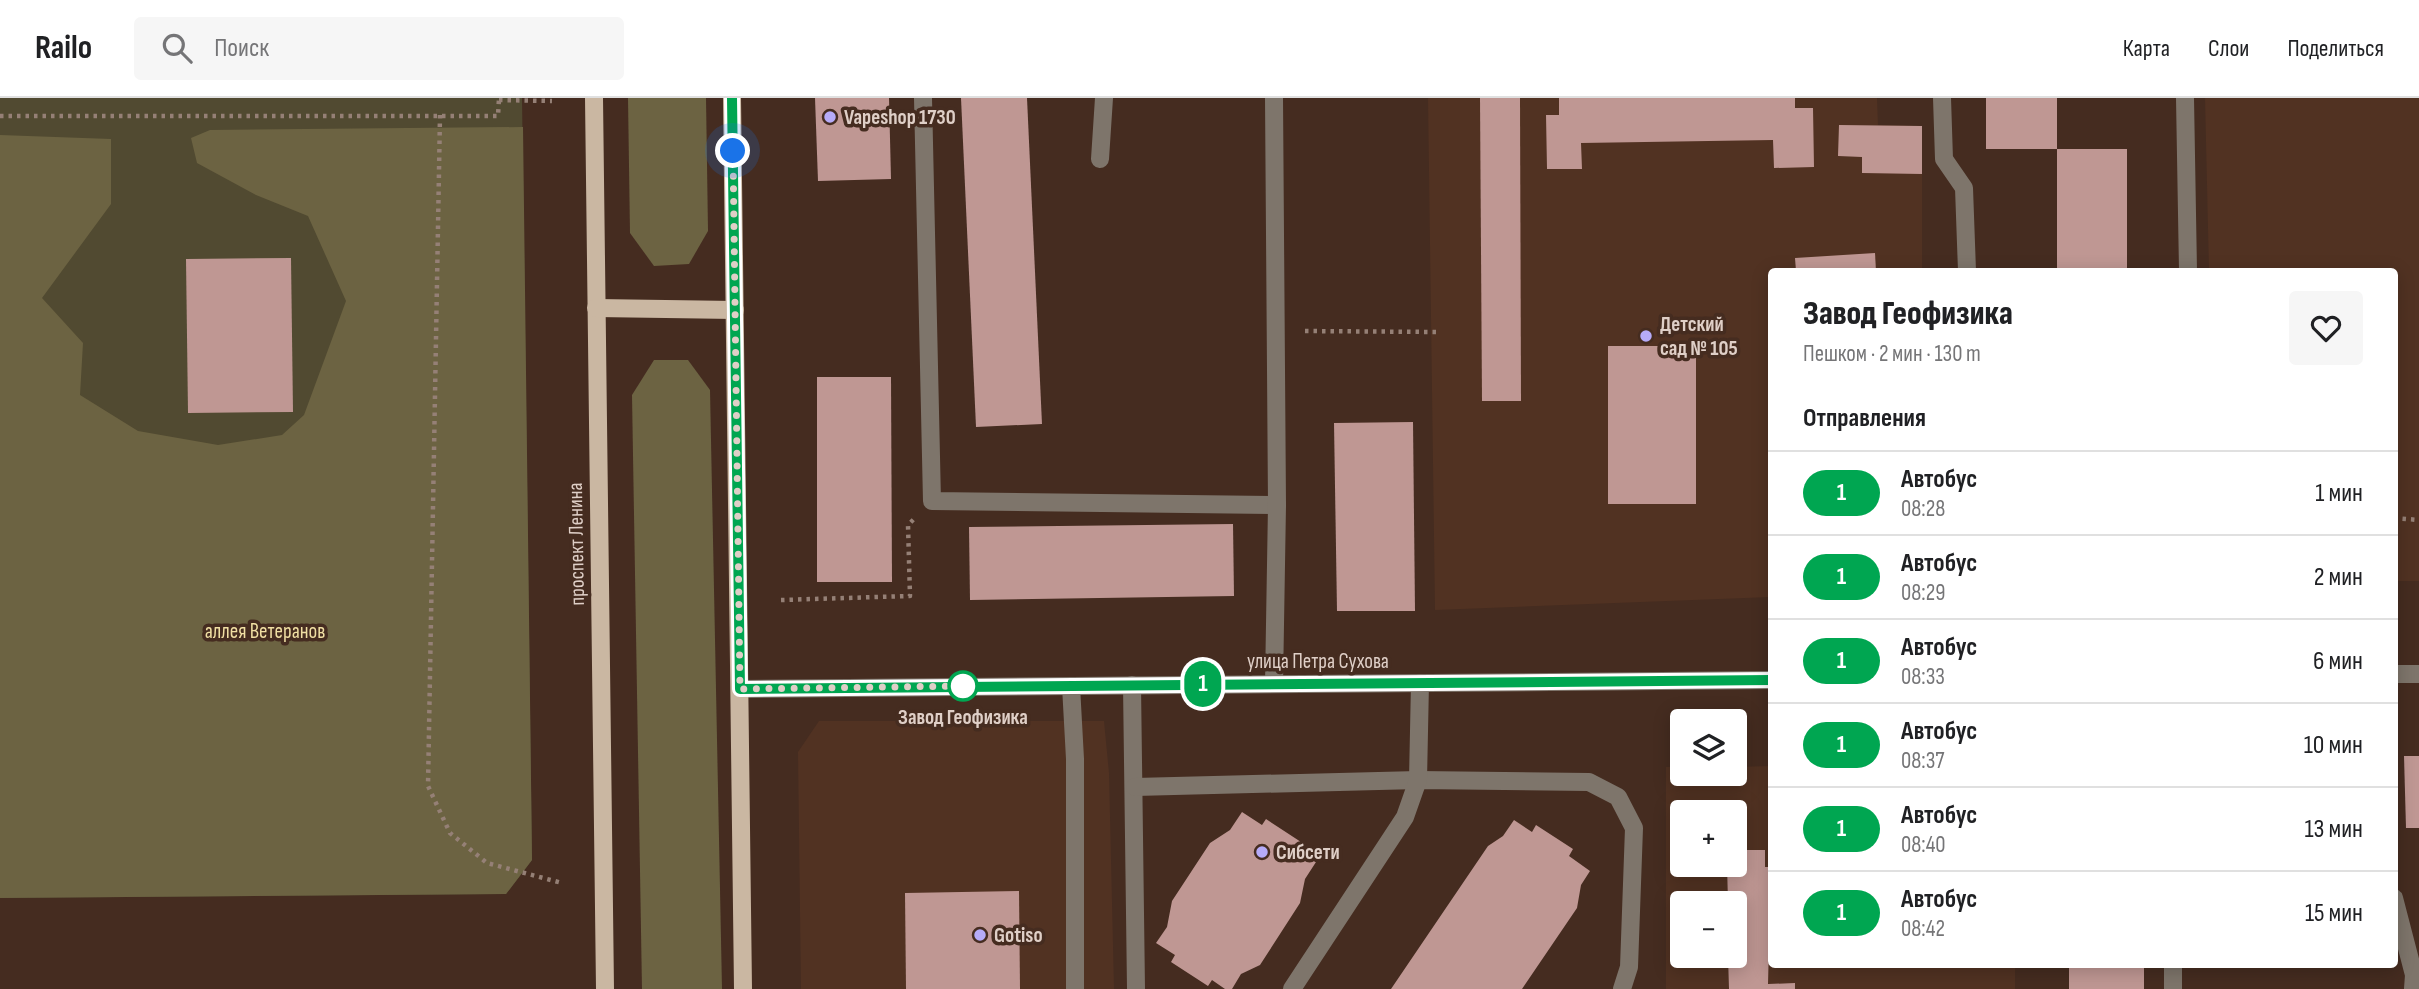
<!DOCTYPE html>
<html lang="ru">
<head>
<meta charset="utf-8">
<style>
	body { margin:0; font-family:"Sofia Sans Condensed",sans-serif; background:#f6f6f6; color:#202124; height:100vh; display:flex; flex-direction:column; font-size:26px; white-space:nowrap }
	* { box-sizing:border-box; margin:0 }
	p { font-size:23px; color:#757577 }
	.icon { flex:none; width:38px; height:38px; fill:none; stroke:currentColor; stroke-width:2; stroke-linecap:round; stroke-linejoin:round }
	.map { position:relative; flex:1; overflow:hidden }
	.sheet { position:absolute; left:1768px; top:170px; width:630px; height:700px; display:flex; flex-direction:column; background:#fff; border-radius:7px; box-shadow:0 4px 18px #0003 }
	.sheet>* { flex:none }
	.badge { padding:0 14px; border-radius:23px; font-size:24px; line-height:46px }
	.controls { position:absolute; left:1670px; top:611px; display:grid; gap:14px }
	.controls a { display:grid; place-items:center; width:77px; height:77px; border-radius:7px; background:#fff; box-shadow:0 4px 18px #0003; font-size:35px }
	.you { position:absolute; width:35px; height:35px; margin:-18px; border:5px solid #fff; border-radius:50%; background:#1a73e8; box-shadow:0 0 0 10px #1a73e833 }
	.map>.badge { position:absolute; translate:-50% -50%; box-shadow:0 0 0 4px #fff }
	h2 { padding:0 35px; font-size:26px; line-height:63px }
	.round { display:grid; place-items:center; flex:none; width:74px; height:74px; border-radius:7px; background:#f6f6f6 }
	.summary { display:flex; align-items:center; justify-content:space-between; height:119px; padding:0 35px }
	h1 { font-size:33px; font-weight:800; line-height:52px }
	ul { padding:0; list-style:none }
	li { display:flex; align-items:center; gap:21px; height:84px; padding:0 35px; border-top:2px solid #e0e0e0 }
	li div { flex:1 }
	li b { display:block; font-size:26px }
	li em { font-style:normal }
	li .badge { min-width:77px; font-weight:700; text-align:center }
	header { display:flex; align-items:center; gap:42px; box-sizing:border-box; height:98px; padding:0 35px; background:#fff; border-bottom:2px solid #e0e0e0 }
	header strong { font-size:33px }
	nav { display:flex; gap:38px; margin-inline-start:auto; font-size:24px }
	.search { width:490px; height:63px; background:#f6f6f6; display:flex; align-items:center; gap:18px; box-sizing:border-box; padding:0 24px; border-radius:7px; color:#757577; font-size:26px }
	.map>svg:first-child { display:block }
	.built { fill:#513222; fill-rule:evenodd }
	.green { fill:#514a31 }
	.forest { fill:#6c6342 }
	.building { fill:#bf9793 }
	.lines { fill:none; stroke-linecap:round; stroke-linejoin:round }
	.path { stroke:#958076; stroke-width:4.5; stroke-dasharray:3.5 5; stroke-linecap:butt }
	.minor { stroke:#7e756b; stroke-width:18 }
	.major { stroke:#cab7a2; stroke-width:18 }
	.line-casing { stroke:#fff; stroke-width:16 }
	.line { stroke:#00a651; stroke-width:10 }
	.walk { stroke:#dfcfc7; stroke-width:7; stroke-dasharray:0 12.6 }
	.poi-dot { fill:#b6abf8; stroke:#452c20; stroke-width:2.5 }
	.stop-dot { fill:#fff; stroke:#00a651; stroke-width:3.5 }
	.labels { text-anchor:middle; stroke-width:7; stroke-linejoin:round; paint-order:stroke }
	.poi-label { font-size:21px; font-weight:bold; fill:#dfcfc7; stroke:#452c20; text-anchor:start }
	.street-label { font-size:21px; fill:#dfcfc7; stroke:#452c20 }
	.park-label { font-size:21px; fill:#f0dfa3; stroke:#452c20 }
	.stop-label { font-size:21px; font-weight:bold; fill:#dfcfc7; stroke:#452c20 }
</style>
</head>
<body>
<header>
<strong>Railo</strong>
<div class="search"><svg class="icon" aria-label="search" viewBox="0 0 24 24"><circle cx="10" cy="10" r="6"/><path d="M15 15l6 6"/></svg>Поиск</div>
<nav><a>Карта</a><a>Слои</a><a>Поделиться</a></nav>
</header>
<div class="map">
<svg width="2419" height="891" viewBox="0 0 2419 891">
	<rect width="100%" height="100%" fill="#452c20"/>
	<g class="built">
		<polygon points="1428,0 1877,0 1878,27 1922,28 1922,173 1771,173 1771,499 1435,512"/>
		<polygon points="2205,0 2419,0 2419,483 2394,483 2394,173 2209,173"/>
		<polygon points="819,623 1104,623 1109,675 1114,891 801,891 798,654"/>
		<path d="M1771 668V866H2015V891H1666V669H1682V676H1734V669ZM1682 714H1734V766H1682ZM1682 805H1734V858H1682Z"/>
	</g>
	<polygon class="green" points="0,0 522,0 532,762 506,796 0,800"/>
	<g class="forest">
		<polygon points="628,0 706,0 708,133 689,166 654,168 630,135"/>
		<polygon points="523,29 532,762 506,796 0,800 0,37 111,41 111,106 42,200 83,245 80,297 138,333 218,347 282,337 304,317 346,203 308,118 256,97 197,65 191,40 210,32"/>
		<polygon points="654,262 688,262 710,292 722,891 642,891 632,297"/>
	</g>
	<g class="building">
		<polygon points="815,0 889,0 891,81 818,83"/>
		<polygon points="961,0 1027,0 1042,326 976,329"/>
		<polygon points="1480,0 1520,0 1521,303 1482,303"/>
		<polygon points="1559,0 1795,0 1795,10 1813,10 1814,69 1774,70 1773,42 1581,45 1582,71 1547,71 1546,17 1559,17"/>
		<rect x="1986" y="0" width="71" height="51"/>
		<polygon points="1839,27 1922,28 1922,76 1862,75 1862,59 1838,58"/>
		<rect x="2057" y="51" width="70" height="122"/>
		<polygon points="1875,155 1876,173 1796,173 1795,160"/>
		<polygon points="291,160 293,314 188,315 186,161"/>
		<rect x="1608" y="248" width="88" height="158"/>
		<polygon points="817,279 891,279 892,484 817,484"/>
		<polygon points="1413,324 1415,513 1337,513 1334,325"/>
		<polygon points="1233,426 1234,498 970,502 969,429"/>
		<polygon points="2404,658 2419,658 2419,730 2406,730"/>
		<polygon points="1242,714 1262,727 1266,721 1301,744 1296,751 1316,764 1305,781 1300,805 1260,867 1241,876 1232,891 1225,891 1212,882 1208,888 1171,864 1175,857 1156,845 1167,829 1172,803 1210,745 1230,732"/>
		<polygon points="1514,722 1532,734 1536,727 1573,751 1569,758 1590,773 1581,787 1577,810 1522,891 1391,891 1488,748 1503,738"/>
		<polygon points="1734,752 1765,752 1765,769 1771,769 1768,886 1795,885 1795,891 1729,891 1728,858 1734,858 1734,805 1728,805 1727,766 1734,766"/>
		<polygon points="1019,793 1020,891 906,891 905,795"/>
		<polygon points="2069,868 2144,869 2144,891 2069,891"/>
	</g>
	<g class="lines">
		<g class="path">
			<polyline points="499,2 552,3"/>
			<polyline points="440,17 428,688 450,735 487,765 562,785"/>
			<polyline points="0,18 498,18 499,0"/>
			<polyline points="1305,233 1437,234"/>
			<polyline points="2394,420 2419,422"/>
			<polyline points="781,502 910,498 908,427 914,421"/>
		</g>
		<g class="minor">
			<polyline points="923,0 932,403 1277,407"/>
			<polyline points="1274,0 1277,407 1274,586"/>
			<polyline points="1942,0 1944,61 1964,90 1967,173"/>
			<polyline points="2185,0 2188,173"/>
			<polyline points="1100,61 1104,0"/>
			<polyline points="2394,576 2419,576"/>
			<polyline points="1132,587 1136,891"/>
			<polyline points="1071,588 1075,661 1075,891"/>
			<polyline points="740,591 1771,582"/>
			<polyline points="1135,689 1418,682 1589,684 1618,699 1634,730 1629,869 1622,891"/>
			<polyline points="2394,800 2414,877 2413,891"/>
			<polyline points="1292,891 1405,719 1418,682 1420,585"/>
			<polyline points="2173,891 2173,866"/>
		</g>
		<g class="major">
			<polyline points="594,0 605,891"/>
			<polyline points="732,0 743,891"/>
			<polyline points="596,210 735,212"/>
		</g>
	</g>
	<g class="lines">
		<defs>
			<polyline id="line" points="732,0 740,591 1771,582"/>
		</defs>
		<use href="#line" class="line-casing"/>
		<use href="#line" class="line"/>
		<polyline class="walk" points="733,53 740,591 963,588"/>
	</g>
	<g class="poi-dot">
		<circle cx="830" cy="19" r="7"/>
		<circle cx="1646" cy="238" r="7"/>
		<circle cx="1262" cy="754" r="7"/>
		<circle cx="980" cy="837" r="7"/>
	</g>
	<circle class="stop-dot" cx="963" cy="588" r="14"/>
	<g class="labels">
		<g class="poi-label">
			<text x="844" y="26">Vapeshop 1730</text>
			<text x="1660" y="233">Детский<tspan x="1660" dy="24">сад № 105</tspan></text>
			<text x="1276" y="761">Сибсети</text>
			<text x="994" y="844">Gotiso</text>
		</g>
		<g class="street-label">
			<text transform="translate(576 446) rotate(-91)" y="7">проспект Ленина</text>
			<text x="1318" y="570">улица Петра Сухова</text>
		</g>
		<g class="park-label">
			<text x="265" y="540">аллея Ветеранов</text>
		</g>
		<g class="stop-label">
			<text x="963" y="626">Завод Геофизика</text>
		</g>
	</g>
</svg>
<div class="controls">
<a><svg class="icon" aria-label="layers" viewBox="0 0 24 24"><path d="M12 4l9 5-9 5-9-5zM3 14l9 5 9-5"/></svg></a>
<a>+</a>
<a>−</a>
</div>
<div class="you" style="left:733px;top:53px"></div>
<b class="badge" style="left:1203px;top:586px;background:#00a651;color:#fff">1</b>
<section class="sheet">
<div class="summary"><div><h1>Завод Геофизика</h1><p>Пешком · 2 мин · 130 m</p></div><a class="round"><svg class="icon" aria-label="heart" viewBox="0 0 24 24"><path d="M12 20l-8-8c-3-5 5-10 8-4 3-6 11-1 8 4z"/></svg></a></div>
<h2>Отправления</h2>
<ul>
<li><span class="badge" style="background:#00a651;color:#fff">1</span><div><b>Автобус</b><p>08:28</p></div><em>1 мин</em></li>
<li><span class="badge" style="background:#00a651;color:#fff">1</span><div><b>Автобус</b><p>08:29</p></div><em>2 мин</em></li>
<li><span class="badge" style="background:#00a651;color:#fff">1</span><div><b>Автобус</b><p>08:33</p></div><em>6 мин</em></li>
<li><span class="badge" style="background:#00a651;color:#fff">1</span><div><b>Автобус</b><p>08:37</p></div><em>10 мин</em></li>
<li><span class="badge" style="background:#00a651;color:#fff">1</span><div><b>Автобус</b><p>08:40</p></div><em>13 мин</em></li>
<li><span class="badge" style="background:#00a651;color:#fff">1</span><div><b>Автобус</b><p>08:42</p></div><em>15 мин</em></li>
</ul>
</section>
</div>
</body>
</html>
